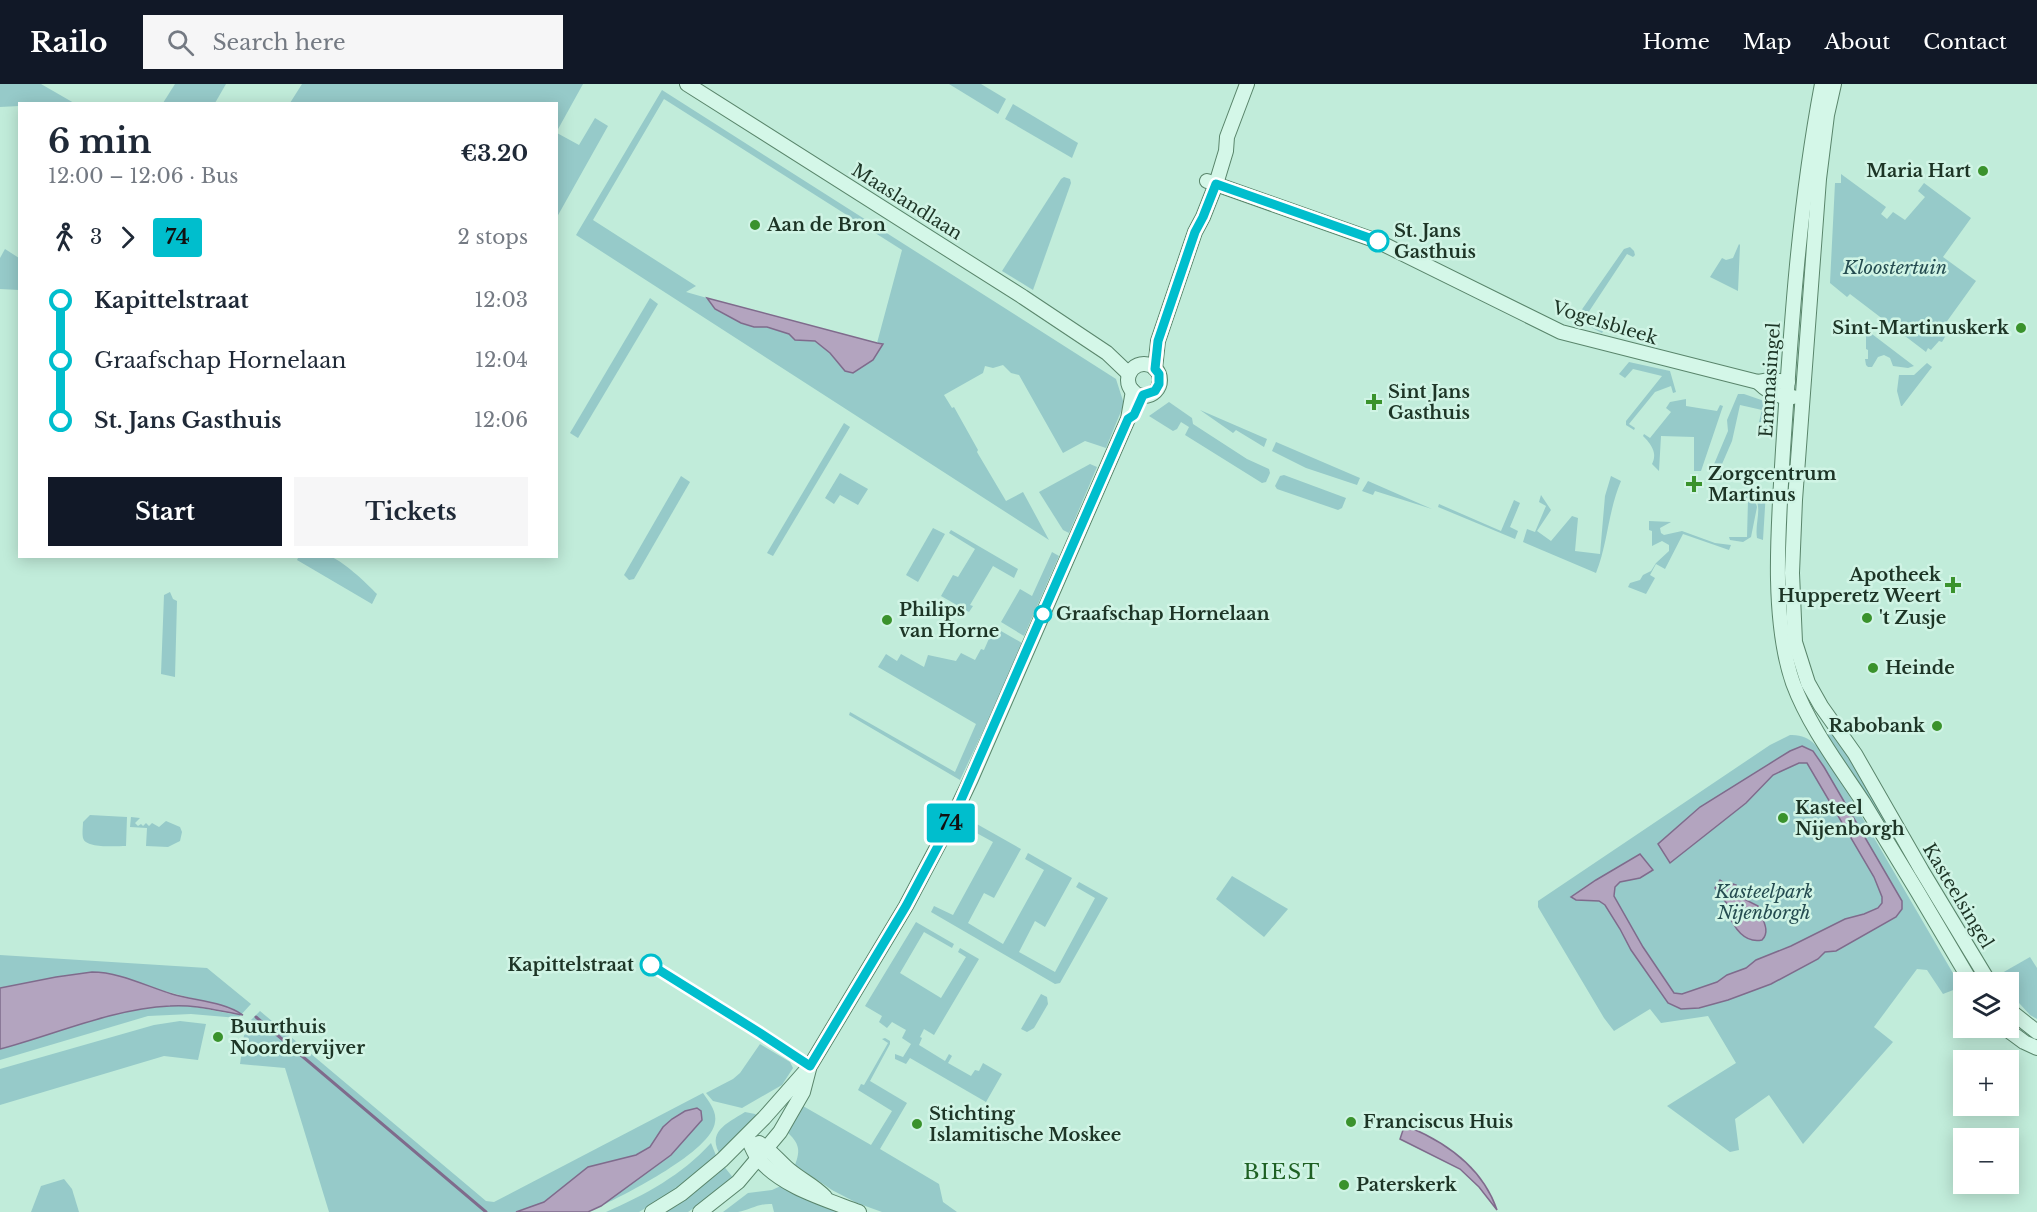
<!DOCTYPE html>
<html lang="en">
<head>
<meta charset="utf-8">
<style>
	body { margin:0; font-family:"Libre Baskerville",serif; background:#f6f6f7; color:#1f2937; height:100vh; display:flex; flex-direction:column; font-size:22px; white-space:nowrap }
	* { box-sizing:border-box; margin:0 }
	p { font-size:20px; color:#747a83 }
	.icon { flex:none; width:33px; height:33px; fill:none; stroke:currentColor; stroke-width:2; stroke-linecap:round; stroke-linejoin:round }
	.map { position:relative; flex:1; overflow:hidden }
	.details { position:absolute; left:18px; top:18px; width:540px; height:456px; display:flex; flex-direction:column; background:#fff; border-radius:0px; box-shadow:0 3px 15px #0003 }
	.details>* { flex:none }
	.badge { padding:0 12px; border-radius:4px; font-size:21px; line-height:39px }
	.tools { position:absolute; left:1953px; top:888px; display:grid; gap:12px }
	.tools a { display:grid; place-items:center; width:66px; height:66px; border-radius:0px; background:#fff; box-shadow:0 3px 15px #0003; font-size:30px }
	.map>.badge { position:absolute; translate:-50% -50%; box-shadow:0 0 0 3px #fff }
	.legs { display:flex; align-items:center; gap:9px; height:66px; padding:0 30px; font-size:20px }
	.legs p { margin-inline-start:auto }
	.head { display:flex; align-items:center; justify-content:space-between; height:102px; padding:0 30px }
	h1 { font-size:33px; font-weight:800; line-height:45px }
	.primary-button { display:flex; gap:12px; margin-top:auto; padding:12px 30px }
	.primary-button a { flex:1; height:69px; border-radius:0px; background:#111827; color:#fff; font-size:24px; font-weight:800; line-height:69px; text-align:center }
	.primary-button a+a { background:#f6f6f7; color:#1f2937 }
	ul { padding:0 30px; list-style:none }
	li { display:flex; align-items:center; gap:21px; height:60px; font-size:22px }
	li i { display:grid; place-items:center; width:9px; height:100%; margin:0 8px; background:currentColor }
	li i::after { content:''; width:15px; height:15px; margin:-8px; border:4px solid; border-radius:50%; background:#fff }
	li p { margin-inline-start:auto }
	li:first-child i { background:linear-gradient(#0000 50%,currentColor 0) }
	li:last-child i { background:linear-gradient(currentColor 50%,#0000 0) }
	header { display:flex; align-items:center; gap:36px; box-sizing:border-box; height:84px; padding:0 30px; background:#111827; color:#fff }
	header strong { font-size:28px }
	nav { display:flex; gap:33px; margin-inline-start:auto; font-size:21px }
	.search { width:420px; height:54px; background:#f6f6f7; display:flex; align-items:center; gap:15px; box-sizing:border-box; padding:0 21px; border-radius:0px; color:#747a83; font-size:22px }
	.map>svg:first-child { display:block }
	.green { fill:#96cac9; fill-rule:evenodd }
	.water { fill:#b3a4bf; stroke:#7f6b8c; stroke-width:1.5 }
	.lines { fill:none; stroke-linecap:round; stroke-linejoin:round }
	.stream { stroke:#7f6b8c; stroke-width:3 }
	.tertiary-casing { stroke:#59856b; stroke-width:16 }
	.tertiary { stroke:#d4f7e8; stroke-width:14 }
	.line-1-casing { stroke:#fff; stroke-width:14 }
	.line-1 { stroke:#00becd; stroke-width:9 }
	.poi-dot { fill:#3a922c; stroke:#d0f4e5; stroke-width:2 }
	.stop-1-dot { fill:#fff; stroke:#00becd; stroke-width:3 }
	.labels { text-anchor:middle; stroke-width:5; stroke-linejoin:round; paint-order:stroke }
	.poi-label { font-size:18px; font-weight:bold; fill:#1d3526; stroke:#d0f4e5; text-anchor:start }
	.street-label { font-size:18px; fill:#1d3526; stroke:#d0f4e5 }
	.stop-label { font-size:18px; font-weight:bold; fill:#1d3526; stroke:#d0f4e5; text-anchor:start }
	.park-label { font-size:18px; font-style:italic; fill:#254c51; stroke:#d0f4e5 }
	.quarter-label { font-size:21px; letter-spacing:1.5px; fill:#1e6023; stroke:#d0f4e5 }
</style>
</head>
<body>
<header>
<strong>Railo</strong>
<div class="search"><svg class="icon" aria-label="search" viewBox="0 0 24 24"><circle cx="10" cy="10" r="6"/><path d="M15 15l6 6"/></svg>Search here</div>
<nav><a>Home</a><a>Map</a><a>About</a><a>Contact</a></nav>
</header>
<div class="map">
<svg width="2037" height="1128" viewBox="0 0 2037 1128">
	<rect width="100%" height="100%" fill="#c1ecda"/>
	<g class="green">
		<polygon points="0,0 41,0 74,19 20,20 19,22 0,23"/>
		<polygon points="175,0 226,0 215,19 163,19"/>
		<polygon points="302,0 583,0 557,47 556,20 290,19"/>
		<polygon points="949,0 981,0 1006,15 998,30"/>
		<path d="M662 6 1116 295 1124 320 1106 364 1085 357 1063 369 1019 291 1011 289 1003 281 993 284 985 282 983 289 944 311 952 324 954 323 978 366 977 368 1006 417 1023 408 1049 456 576 151ZM664 15 902 166 877 259 882 260 838 278 830 269 815 257 795 256 789 250 767 243H754L715 225 707 214 686 208 696 202 593 136Z"/>
		<polygon points="1013,20 1078,59 1072,74 1005,35"/>
		<polygon points="595,34 608,42 557,133 557,49 579,61"/>
		<polygon points="1841,90 1886,123 1881,130 1887,135 1893,128 1905,136 1925,113 1918,107 1924,99 1971,134 1943,173 1976,197 1940,247 1946,251 1942,258 1939,257 1931,266 1928,264 1926,268 1850,210 1847,213 1830,199 1835,99 1841,99"/>
		<polygon points="1064,93 1070,95 1071,99 1033,206 1002,187 1061,95"/>
		<polygon points="1739,160 1740,161 1738,207 1710,193 1722,174 1726,176 1733,174"/>
		<polygon points="1630,163 1634,167 1635,171 1633,173 1627,170 1588,229 1607,242 1602,249 1590,243 1591,239 1585,234 1579,236 1576,234 1624,165"/>
		<polygon points="5,165 19,174 19,206 0,205 0,174"/>
		<polygon points="650,214 658,220 578,354 570,349"/>
		<polygon points="1868,247 1914,282 1908,284 1893,282 1890,274 1884,271 1878,273 1872,283 1868,283 1866,281 1865,275 1868,275 1868,266 1866,265 1866,250"/>
		<polygon points="1629,278 1670,287 1676,308 1673,309 1671,302 1655,308 1629,340 1635,344 1634,346 1626,341 1626,337 1662,292 1633,285 1625,294 1619,290"/>
		<polygon points="1927,279 1932,283 1902,322 1901,322 1897,307 1899,291 1914,291"/>
		<polygon points="1738,310 1744,310 1770,319 1772,321 1770,344 1762,344 1762,338 1759,338 1762,326 1740,321 1732,357 1719,387 1724,390 1722,395 1719,395 1718,390 1712,385 1728,347 1727,336"/>
		<path d="M1686 315V322L1717 327 1720 321 1723 322 1701 387H1694V353L1661 352 1659 387 1652 380C1658 369 1651 360 1643 352L1644 350 1650 354 1671 328 1666 324 1670 318Z"/>
		<polygon points="1169,318 1192,334 1193,340 1247,375 1269,385 1270,389 1266,398 1262,399 1185,351 1189,343 1181,338 1177,345 1173,347 1149,332"/>
		<polygon points="1200,326 1267,355 1264,363 1236,346 1233,349"/>
		<polygon points="844,339 850,343 773,472 767,469"/>
		<polygon points="1276,358 1360,394 1357,401 1306,384 1272,367"/>
		<polygon points="1090,380 1097,383 1069,449 1063,446 1039,408"/>
		<polygon points="840,389 868,405 858,421 840,411 834,420 825,414"/>
		<polygon points="1284,391 1346,414 1342,424 1338,426 1277,405 1275,402 1280,392"/>
		<polygon points="681,392 690,398 634,495 629,496 624,491"/>
		<path d="M1611 392 1621 397C1608 427 1608 459 1596 489L1523 458 1527 445 1535 448 1546 422 1539 418 1541 411 1551 426 1537 447 1551 457 1572 432 1578 434 1575 467 1600 470 1605 412Z"/>
		<polygon points="1368,397 1432,425 1375,407 1373,411 1362,407"/>
		<path d="M1746 405 1766 407 1763 456 1757 454C1754 436 1767 416 1746 407Z"/>
		<path d="M1730 410C1741 410 1754 409 1757 423L1751 453 1743 458 1730 456 1729 453H1747L1748 416 1716 414Z"/>
		<polygon points="1514,416 1520,419 1510,443 1518,447 1515,455 1438,423 1439,420 1501,447"/>
		<polygon points="1649,437 1671,438 1660,444 1661,449 1664,451 1682,447 1715,459 1731,461 1729,466 1683,450 1665,485 1656,480 1650,491 1655,494 1646,510 1628,503 1630,499 1640,496 1643,491 1651,487 1656,479 1669,467 1669,461 1662,457 1652,462 1652,447 1649,446"/>
		<polygon points="933,444 945,450 918,498 906,491"/>
		<polygon points="951,446 1018,485 1014,494 993,482 970,521 973,522 969,528 941,512 953,491 958,493 975,465 949,449"/>
		<polygon points="1052,468 1059,472 1024,552 1001,538 1020,505 1032,512"/>
		<path d="M299 472C308 472 319 471 328 472 342 475 367 500 377 510L372 520 297 476Z"/>
		<polygon points="170,508 173,515 177,517 175,593 161,590 164,511"/>
		<polygon points="994,543 1022,559 1000,611 960,696 849,631 850,628 955,688 976,640 878,583 886,570 897,577 901,570 924,583 928,571 956,577 961,569 975,576 981,565 984,566"/>
		<polygon points="1833,647 1912,775 1904,779 1827,650"/>
		<path d="M1790 651C1812 650 1818 665 1831 680L1961 903 1943 910 1927 886 1917 885 1874 943 1893 958 1803 1060 1769 1011 1735 1035 1739 1066 1730 1068 1667 1022 1736 979 1708 932 1661 939 1650 925 1614 947 1604 934 1538 823V817L1770 661Z"/>
		<path d="M90 731 127 733 126 762C116 762 86 765 83 754 82 749 83 742 83 738Z"/>
		<polygon points="131,733 140,734 135,739 138,742 141,740 143,742 146,739 149,742 152,739 159,743 166,737 180,743 182,748 180,757 168,763 146,762 147,744 130,743"/>
		<polygon points="975,739 1021,765 994,814 984,809 968,839 1003,860 1044,786 1025,775 1028,769 1072,794 1045,843 1035,837 1019,868 1055,888 1095,814 1076,803 1079,798 1108,814 1060,899 1055,900 931,828 934,822 953,831 993,758 971,746"/>
		<polygon points="1232,792 1288,825 1264,853 1216,815"/>
		<polygon points="916,838 954,860 952,864 924,848 900,889 941,914 966,873 958,868 960,864 979,875 934,951 924,945 920,953 922,954 919,961 945,977 949,970 952,972 948,979 971,992 975,986 979,987 983,979 1002,990 986,1018 910,974 906,980 895,975 895,970 903,973 911,960 902,954 906,946 892,938 887,944 879,938 882,932 865,922"/>
		<path d="M0 871 207 884 251 920 238 934 191 930 148 932 0 976V965C56 950 115 922 173 921 197 921 219 929 241 931L233 925 92 888 56 893 0 904Z"/>
		<polygon points="2030,873 2037,884 2037,935 2030,931 2009,908 2008,898 2000,898 2002,889"/>
		<polygon points="1041,910 1047,913 1048,920 1034,944 1027,948 1021,945"/>
		<path d="M260 927 486 1117 494 1118 703 1009C709 1018 717 1027 715 1038 712 1067 626 1110 601 1122L671 1071 663 1043 650 1063 636 1071 588 1083 544 1118 516 1128H329L285 984 240 980 244 951 261 945 251 936Z"/>
		<polygon points="180,937 206,940 198,976 164,972 0,1021 0,985 154,941"/>
		<path d="M885 954 890 957V960L870 997 907 1019 880 1065 939 1100 943 1118 957 1128H882L857 1119 832 1106 795 1081C801 1066 799 1059 787 1048L803 1022 871 1061 892 1027 858 1006 861 1000 864 1001 888 959 882 955Z"/>
		<polygon points="760,960 790,978 793,984 782,1001 742,1024 713,1017 706,1009 733,995 740,989"/>
		<path d="M745 1028 755 1030 760 1034 721 1072C706 1048 726 1040 745 1028Z"/>
		<path d="M711 1059 717 1074 684 1101 639 1128H606C645 1111 682 1091 711 1059Z"/>
		<polygon points="722,1080 735,1096 688,1128 660,1128"/>
		<polygon points="64,1095 72,1105 79,1128 31,1128 41,1102"/>
		<path d="M783 1101 807 1115 839 1128H774L772 1120C759 1119 750 1126 738 1128 733 1128 728 1128 723 1128L748 1109 772 1106Z"/>
	</g>
	<g class="water">
		<polygon points="707,214 877,259 883,260 873,276 853,289 845,287 830,269 815,257 795,256 789,250 767,243 754,243 741,239 715,225"/>
		<polygon points="1802,662 1813,667 1824,683 1902,817 1902,825 1896,833 1836,867 1825,868 1818,875 1771,900 1728,916 1699,924 1681,925 1668,919 1631,866 1620,845 1605,821 1599,817 1576,816 1571,813 1596,796 1640,770 1653,786 1640,794 1620,798 1615,803 1614,812 1643,863 1674,909 1682,910 1717,898 1727,891 1746,884 1756,876 1791,862 1845,835 1864,830 1878,824 1882,819 1882,813 1874,793 1807,679 1799,679 1773,691 1746,719 1670,779 1658,760 1700,723 1790,667"/>
		<path d="M1720 796 1729 802 1730 799 1736 801 1735 806 1740 813 1758 822C1760 833 1772 846 1762 856 1743 860 1733 842 1727 827L1728 821 1715 804Z"/>
		<path d="M92 888C119 888 146 902 172 910 195 917 223 917 243 931 219 927 194 920 170 922 111 925 57 950 0 965V904L56 893Z"/>
		<polygon points="697,1024 701,1027 702,1036 671,1071 601,1122 588,1128 516,1128 544,1118 588,1083 636,1071 650,1063 663,1043 672,1035 685,1027"/>
		<path d="M1409 1043C1447 1059 1483 1085 1497 1126L1479 1103 1460 1085 1400 1055 1403 1046Z"/>
	</g>
	<g class="lines">
		<polyline class="stream" points="256,933 486,1128"/>
		<defs>
			<g id="tertiary">
				<polyline points="687,0 1023,213 1107,269 1129,290"/>
				<path d="M1822 0C1799 121 1791 243 1783 366 1779 436 1770 532 1793 599 1809 642 1838 680 1863 718 1900 778 1936 838 1971 898"/>
				<polyline points="1834,0 1827,31 1819,95 1795,416 1792,489 1795,558 1808,599 1821,622 1855,670 1922,787 1989,898"/>
				<polyline points="1207,97 1377,157 1561,248 1758,298 1770,296 1788,298"/>
				<circle cx="1144" cy="296" r="16"/>
				<polyline points="1155,285 1158,257 1195,148 1203,133 1216,100 1226,67 1227,53 1247,0"/>
				<path d="M1758 298C1767 307 1779 314 1793 313"/>
				<polyline points="2008,925 2037,948"/>
				<polyline points="2005,944 2024,958 2037,964"/>
				<path d="M747 1052C750 1059 753 1067 757 1073 781 1103 825 1115 859 1128"/>
				<path d="M759 1059C770 1066 778 1076 787 1084 799 1095 814 1101 825 1113"/>
				<polyline points="652,1128 681,1110 722,1076 764,1034 810,982 906,822 951,737 971,695 1128,335 1133,307"/>
				<polyline points="700,1128 738,1098 780,1048 803,1008 809,985"/>
			</g>
		</defs>
		<use href="#tertiary" class="tertiary-casing"/>
		<use href="#tertiary" class="tertiary"/>
	</g>
	<g class="lines">
		<defs>
			<polyline id="line-1" points="651,881 760,949 810,982 906,822 954,732 1128,335 1134,331 1143,311 1155,307 1159,300 1159,290 1155,285 1158,257 1195,148 1203,133 1216,100 1378,157"/>
		</defs>
		<use href="#line-1" class="line-1-casing"/>
		<use href="#line-1" class="line-1"/>
	</g>
	<g class="poi-dot">
		<circle cx="1983" cy="87" r="6"/>
		<circle cx="755" cy="141" r="6"/>
		<circle cx="2021" cy="244" r="6"/>
		<path d="M1371 309h6v6h6v6h-6v6h-6v-6h-6v-6h6z"/>
		<path d="M1691 391h6v6h6v6h-6v6h-6v-6h-6v-6h6z"/>
		<path d="M1950 492h6v6h6v6h-6v6h-6v-6h-6v-6h6z"/>
		<circle cx="1867" cy="534" r="6"/>
		<circle cx="887" cy="536" r="6"/>
		<circle cx="1873" cy="584" r="6"/>
		<circle cx="1937" cy="642" r="6"/>
		<circle cx="1783" cy="734" r="6"/>
		<circle cx="218" cy="953" r="6"/>
		<circle cx="1351" cy="1038" r="6"/>
		<circle cx="917" cy="1040" r="6"/>
		<circle cx="1344" cy="1101" r="6"/>
	</g>
	<g class="stop-1-dot">
		<circle cx="1378" cy="157" r="10"/>
		<circle cx="1043" cy="530" r="8"/>
		<circle cx="651" cy="881" r="10"/>
	</g>
	<g class="labels">
		<g class="poi-label">
			<text x="1971" y="93" text-anchor="end">Maria Hart</text>
			<text x="767" y="147">Aan de Bron</text>
			<text x="2009" y="250" text-anchor="end">Sint-Martinuskerk</text>
			<text x="1388" y="314">Sint Jans<tspan x="1388" dy="21">Gasthuis</tspan></text>
			<text x="1708" y="396">Zorgcentrum<tspan x="1708" dy="21">Martinus</tspan></text>
			<text x="1941" y="497" text-anchor="end">Apotheek<tspan x="1941" dy="21">Hupperetz Weert</tspan></text>
			<text x="899" y="532">Philips<tspan x="899" dy="21">van Horne</tspan></text>
			<text x="1879" y="540">'t Zusje</text>
			<text x="1885" y="590">Heinde</text>
			<text x="1925" y="648" text-anchor="end">Rabobank</text>
			<text x="1795" y="730">Kasteel<tspan x="1795" dy="21">Nijenborgh</tspan></text>
			<text x="230" y="949">Buurthuis<tspan x="230" dy="21">Noordervijver</tspan></text>
			<text x="929" y="1036">Stichting<tspan x="929" dy="21">Islamitische Moskee</tspan></text>
			<text x="1363" y="1044">Franciscus Huis</text>
			<text x="1356" y="1107">Paterskerk</text>
		</g>
		<g class="street-label">
			<text transform="translate(907 118) rotate(32)" y="6">Maaslandlaan</text>
			<text transform="translate(1605 239) rotate(17)" y="6">Vogelsbleek</text>
			<text transform="translate(1770 296) rotate(-86)" y="6">Emmasingel</text>
			<text transform="translate(1958 812) rotate(59)" y="6">Kasteelsingel</text>
		</g>
		<g class="stop-label">
			<text x="1394" y="153">St. Jans<tspan x="1394" dy="21">Gasthuis</tspan></text>
			<text x="1056" y="536">Graafschap Hornelaan</text>
			<text x="634" y="887" text-anchor="end">Kapittelstraat</text>
		</g>
		<g class="park-label">
			<text x="1895" y="190">Kloostertuin</text>
			<text x="1764" y="814">Kasteelpark<tspan x="1764" dy="21">Nijenborgh</tspan></text>
		</g>
		<g class="quarter-label">
			<text x="1282" y="1095">BIEST</text>
		</g>
	</g>
</svg>
<div class="tools">
<a><svg class="icon" aria-label="layers" viewBox="0 0 24 24"><path d="M12 4l9 5-9 5-9-5zM3 14l9 5 9-5"/></svg></a>
<a>+</a>
<a>−</a>
</div>
<b class="badge" style="left:951px;top:739px;background:#00becd;color:#111">74</b>
<section class="details">
<div class="head"><div><h1>6 min</h1><p>12:00 – 12:06 · Bus</p></div><b>€3.20</b></div>
<div class="legs"><svg class="icon" aria-label="walk" viewBox="0 0 24 24"><circle cx="13" cy="4" r="2"/><path d="M13 8l-2 6 4 7M11 14l-3 7M7 12l3-4h3l4 4"/></svg>3<svg class="icon" aria-label="forward" viewBox="0 0 24 24"><path d="M9 5l7 7-7 7"/></svg><b class="badge" style="background:#00becd;color:#111">74</b><p>2 stops</p></div>
<ul>
<li><i style="color:#00becd"></i><b>Kapittelstraat</b><p>12:03</p></li>
<li><i style="color:#00becd"></i><span>Graafschap Hornelaan</span><p>12:04</p></li>
<li><i style="color:#00becd"></i><b>St. Jans Gasthuis</b><p>12:06</p></li>
</ul>
<div class="primary-button"><a>Start</a><a>Tickets</a></div>
</section>
</div>
</body>
</html>
